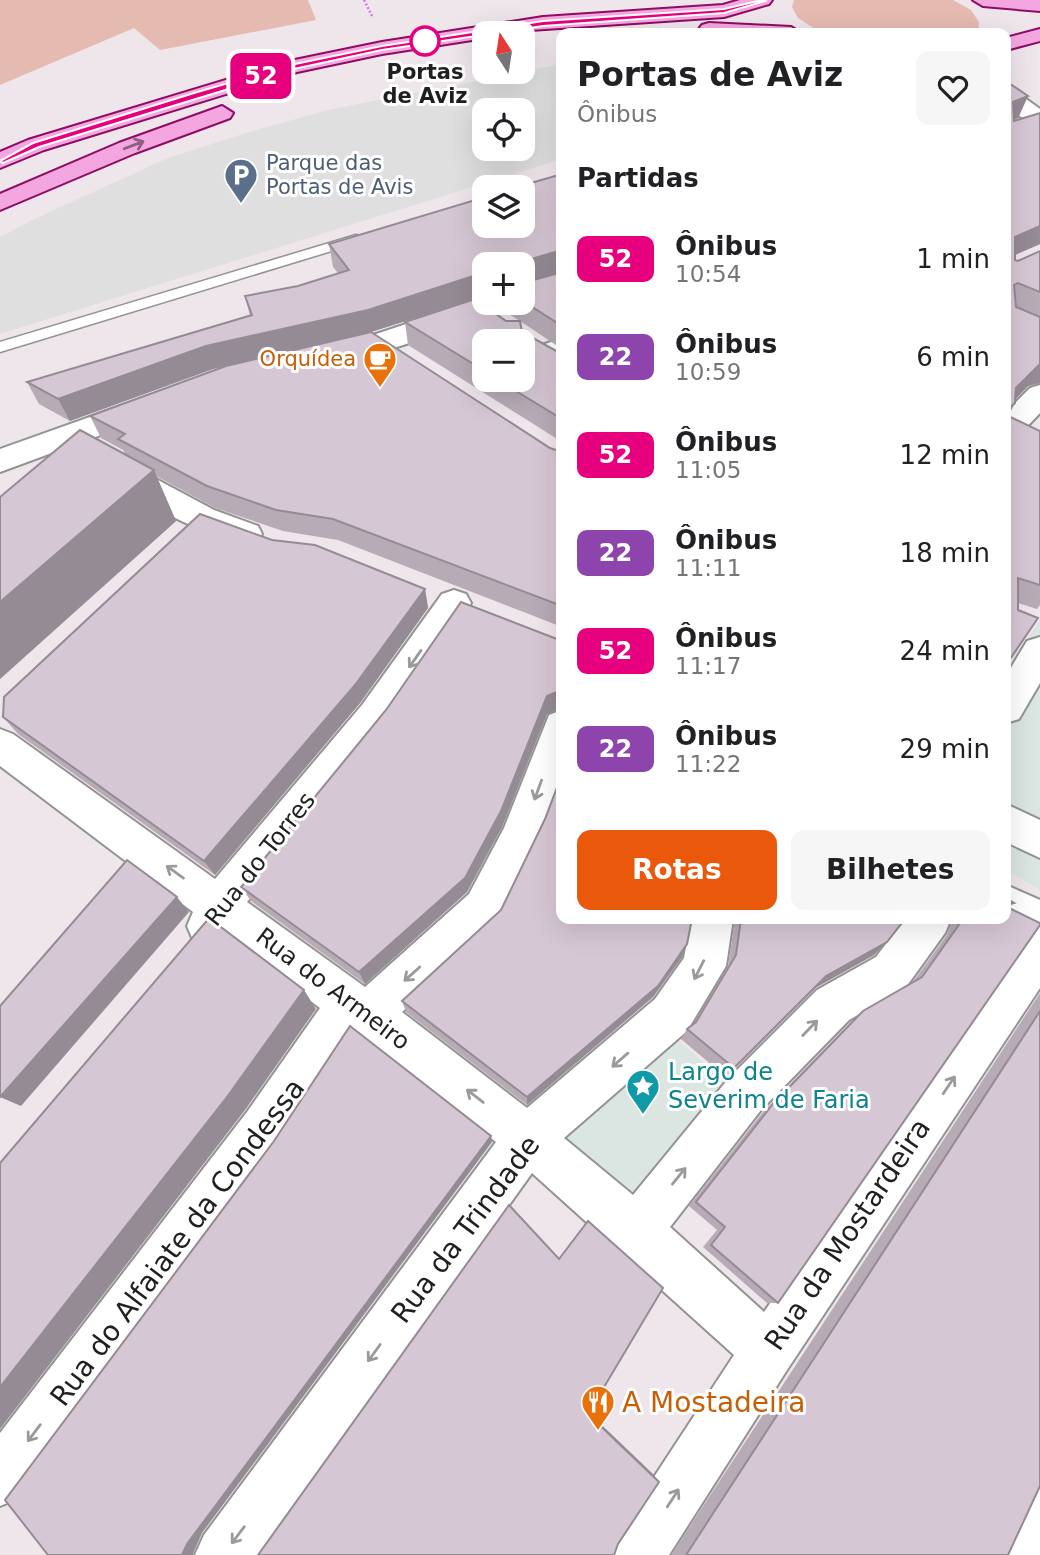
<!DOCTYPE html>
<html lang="pt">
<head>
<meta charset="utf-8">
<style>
	body { margin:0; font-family:"DejaVu Sans",sans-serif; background:#f6f6f6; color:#202124; height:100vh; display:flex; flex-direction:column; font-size:26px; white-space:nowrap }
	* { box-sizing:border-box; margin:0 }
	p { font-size:23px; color:#757577 }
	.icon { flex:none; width:38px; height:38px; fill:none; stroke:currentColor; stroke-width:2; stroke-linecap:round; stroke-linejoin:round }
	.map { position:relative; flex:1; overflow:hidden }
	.sheet { position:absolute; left:556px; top:28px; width:455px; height:896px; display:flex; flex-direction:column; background:#fff; border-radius:14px; box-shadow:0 7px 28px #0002 }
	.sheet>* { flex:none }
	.badge { padding:0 14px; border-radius:10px; font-size:24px; line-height:46px }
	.needle { width:46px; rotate:348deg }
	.buttons { position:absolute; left:472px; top:21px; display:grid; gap:14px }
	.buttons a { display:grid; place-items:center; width:63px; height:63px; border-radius:14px; background:#fff; box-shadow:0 7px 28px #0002; font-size:35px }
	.map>.badge { position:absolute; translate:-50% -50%; box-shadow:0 0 0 4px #fff }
	h2 { padding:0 21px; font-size:26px; line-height:63px }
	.round { display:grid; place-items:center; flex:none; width:74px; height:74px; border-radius:14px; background:#f6f6f6 }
	.summary { display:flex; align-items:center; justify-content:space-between; height:119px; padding:0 21px }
	h1 { font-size:33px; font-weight:800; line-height:52px }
	.action { display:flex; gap:14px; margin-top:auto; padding:14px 21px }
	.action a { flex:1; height:80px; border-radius:14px; background:#ea580c; color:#fff; font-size:28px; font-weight:800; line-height:80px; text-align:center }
	.action a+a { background:#f6f6f6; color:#202124 }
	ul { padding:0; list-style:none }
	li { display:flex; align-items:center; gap:21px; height:98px; padding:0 21px }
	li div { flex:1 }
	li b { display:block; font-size:26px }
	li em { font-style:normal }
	li .badge { min-width:77px; font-weight:700; text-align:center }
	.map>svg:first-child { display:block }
	.grass { fill:#e5bab1 }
	.parking { fill:#dfdfdf; fill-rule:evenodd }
	.plaza { fill:#dbe5e2 }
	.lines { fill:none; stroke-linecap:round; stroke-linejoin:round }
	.service-casing { stroke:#939393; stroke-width:3 }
	.minor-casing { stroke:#939393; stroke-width:4 }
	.primary-casing { stroke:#8e0c62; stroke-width:4 }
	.path { stroke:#d478ee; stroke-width:2.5; stroke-dasharray:2 2; stroke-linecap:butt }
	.service { fill:#fff; fill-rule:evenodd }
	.minor { fill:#fff; fill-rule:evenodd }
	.primary { fill:#f4a6e1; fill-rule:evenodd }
	.wall { fill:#b7abb6; fill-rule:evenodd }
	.shaded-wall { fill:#958b94 }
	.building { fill:#d5c7d4; stroke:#958b94; stroke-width:2 }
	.oneway { stroke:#8a6280 }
	.oneway2 { stroke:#9a9a9a }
	.line { fill:#e6007e; stroke:#fff; stroke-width:2 }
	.stop-dot { fill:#fff; stroke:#e6007e; stroke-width:3.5 }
	.labels { text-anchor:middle; stroke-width:6; stroke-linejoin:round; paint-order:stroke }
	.far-stop-label { font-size:21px; font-weight:bold; fill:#1f1f1f; stroke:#fff }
	.far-service-label { font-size:21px; fill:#4e5e75; stroke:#fff; text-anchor:start }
	.far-food-label { font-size:21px; fill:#c56008; stroke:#fff; text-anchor:end }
	.street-label { font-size:24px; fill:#1f1f1f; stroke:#fff }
	.culture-label { font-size:24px; fill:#0d838f; stroke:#fff; text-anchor:start }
	.near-street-label { font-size:28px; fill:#1f1f1f; stroke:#fff }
	.near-food-label { font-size:28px; fill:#c56008; stroke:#fff; text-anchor:start }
</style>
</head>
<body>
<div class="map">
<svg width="1040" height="1555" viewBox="0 0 1040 1555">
	<rect width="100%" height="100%" fill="#efe6ec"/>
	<g class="grass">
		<polygon points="0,0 308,0 316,20 160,50 134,28 0,85"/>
		<polygon points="794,0 953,0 971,10 979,22 978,33 821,33 798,18 792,7"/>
	</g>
	<path class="parking" d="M562 64V159L0 334V237L32 220 168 158 246 133 328 110ZM485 110H523V149H485Z"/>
	<g class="plaza">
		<polygon points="1040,620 1040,890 1006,870 1006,671"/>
		<polygon points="664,1028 739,1094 636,1220 539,1138"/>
	</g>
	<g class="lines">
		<defs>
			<polygon id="service" points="356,235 361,236 361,242 0,352 0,342"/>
			<g id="minor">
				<polygon points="1006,90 1015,91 1040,109 1040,127 1032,125 1006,106"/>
				<path d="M485 298V303H510L506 309C467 322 359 367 324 358L320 352 324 346 373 335Z"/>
				<polygon points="562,338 562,357 544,363 534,360 530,354 534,348"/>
				<polygon points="1040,385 1040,413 1017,437 1006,440 1006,412 1030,388"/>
				<path d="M146 397 156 400 161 407 156 414 85 441 214 510 258 526 262 534 258 542C221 554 94 472 57 451L0 472V449Z"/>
				<polygon points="454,590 466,594 471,603 466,612 388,727 247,902 365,987 469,894 504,828 549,715 562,710 562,779 542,834 499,922 402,1012 527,1108 655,999 684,958 691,919 733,919 726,966 687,1031 564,1138 633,1195 729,1078 817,990 876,957 905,919 951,919 945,933 906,987 849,1020 761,1110 670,1227 764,1312 1027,936 993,919 1006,919 1006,885 1040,900 1040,988 787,1370 669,1555 607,1555 616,1535 734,1355 532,1173 259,1555 195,1555 204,1535 496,1142 356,1032 281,1146 20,1498 0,1506 0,1433 247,1112 320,1008 226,937 208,946 193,940 187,926 193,912 0,766 0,729 13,734 215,879 362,705 442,594"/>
				<polygon points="1040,637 1040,683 1019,719 1006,723 1006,676 1027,641"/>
				<polygon points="1006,804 1040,820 1040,858 1006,842"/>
				<polygon points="1040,1469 1040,1555 982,1555 1020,1477"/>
			</g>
			<g id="primary">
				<polygon points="740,0 772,0 769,4 724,17 485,33 485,38 382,54 297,72 44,150 0,168 0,152 28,140 285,62 382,42 543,17 723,5"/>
				<polygon points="973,0 1040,0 1040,11 983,6"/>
				<polygon points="709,23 791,27 801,33 702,33 699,29 702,25"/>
				<polygon points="1040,29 1040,41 1006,50 1006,38"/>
				<polygon points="222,106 233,113 230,118 135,153 0,210 0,194 119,143"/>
			</g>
		</defs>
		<use href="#service" class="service-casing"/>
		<use href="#minor" class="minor-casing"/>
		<use href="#primary" class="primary-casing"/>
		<polyline class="path" points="364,0 373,18"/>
		<use href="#service" class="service"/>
		<use href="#minor" class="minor"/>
		<use href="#primary" class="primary"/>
	</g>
	<g class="wall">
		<polygon points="1006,81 1028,96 1018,118 1014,120 1040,113 1040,244 1015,255 1015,260 1018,261 1040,251 1040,383 1028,386 1016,399 1008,416 1040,431 1040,605 1037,609 1018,603 1006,665"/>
		<path d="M562 174V349L520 321 522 332 562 354V442L408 345 405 322 520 321 504 311V303H523V264H485V296H484L371 332 550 448 562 452V627L338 540 283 531 215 508 156 476 176 521 0 679V497L126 455 123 450 101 438 90 416 341 339 213 369 70 421 39 404 27 382 250 316 245 296 298 286 338 273 333 267 329 244ZM485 341 523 380H485Z"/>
		<polygon points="272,540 425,589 428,608 360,703 215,875 18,734 3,717"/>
		<polygon points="547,714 502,827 467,892 365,984 251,901 241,887"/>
		<polygon points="545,819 687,944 682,957 653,997 527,1105 406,1012 402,1001 501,910"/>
		<polygon points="1006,898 1014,903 1009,908 1040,923 1040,925 778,1303 767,1303 703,1247 717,1230 689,1206 763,1112 851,1022 863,1011 912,983 947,935 952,919 1006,919"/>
		<polygon points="735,919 905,919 874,955 815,988 726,1077 681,1039 687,1029 695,1022 728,967"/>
		<polygon points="1040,993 1040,1486 1008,1555 671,1555"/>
	</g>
	<g class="shaded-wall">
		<polygon points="1028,96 1018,118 1006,123 1013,102"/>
		<polygon points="1040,226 1040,244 1006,259 1015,237"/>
		<polygon points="562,250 561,272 523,284 523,264 521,264 521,262"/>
		<polygon points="483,273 484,296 371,332 213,369 70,421 58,399 206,346"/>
		<polygon points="1040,364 1040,383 1028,386 1006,408 1016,388"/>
		<polygon points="1015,403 1006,420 1006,411"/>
		<polygon points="154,470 176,521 0,679 0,602"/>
		<polygon points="425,589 428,608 360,703 215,875 204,861"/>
		<polygon points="562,690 562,708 547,714 502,827 467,892 365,984 359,972 547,696"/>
		<polygon points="177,897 189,912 21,1106 0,1097"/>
		<polygon points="887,942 874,955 815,988 726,1077 826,976"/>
		<polygon points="687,944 682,957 653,997 527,1105 527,1097"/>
		<polygon points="304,990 316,1009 245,1110 0,1429 0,1387"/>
		<polygon points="491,1136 492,1142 202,1533 193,1554 193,1555 182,1555 187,1544"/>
		<polygon points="585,1409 653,1474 659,1482 588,1414"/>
	</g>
	<g class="building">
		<polygon points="1006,81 1028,96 1013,102 1014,121 1040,113 1040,226 1015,237 1015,260 1018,261 1040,251 1040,292 1018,283 1014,285 1016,307 1040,317 1040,364 1016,388 1015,403 1006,411"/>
		<polygon points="562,174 562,250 521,262 521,264 485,264 485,275 483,273 368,310 206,346 58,399 27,382 252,315 245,296 298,286 349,270 329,244 485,197 485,226 523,226 523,187 517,187"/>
		<polygon points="562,272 562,326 523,301 523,283"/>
		<polygon points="475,299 506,321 520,321 522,332 562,354 562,419 498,380 523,380 523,341 485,341 485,371 405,322"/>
		<polygon points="371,332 550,448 562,452 562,606 333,519 276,510 207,486 118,439 125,434 90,416 226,366"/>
		<polygon points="1006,415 1040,431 1040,585 1018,578 1018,610 1038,618 1006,665"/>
		<polygon points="80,430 154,470 0,602 0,497"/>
		<polygon points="200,514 272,540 315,545 425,589 355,685 204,861 3,717 4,697"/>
		<polygon points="461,602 562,641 562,690 547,696 501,811 465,878 359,972 241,887 386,710"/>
		<polygon points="562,774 562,919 692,919 687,944 658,986 527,1097 402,1001 501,910 545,819"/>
		<polygon points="127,860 177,897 0,1097 0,1006"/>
		<polygon points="1006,898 1014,903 1008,904 1009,908 1040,923 1040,925 778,1303 711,1245 725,1227 696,1202 773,1104 863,1011 922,977 963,919 1006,919"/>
		<polygon points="209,918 304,990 227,1097 0,1387 0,1163"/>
		<polygon points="741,919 905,919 887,942 826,976 734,1068 687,1029 696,1022 736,955"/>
		<polygon points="1040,1011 1040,1486 1008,1555 686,1555"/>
		<polygon points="350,1026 491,1136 187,1544 182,1555 48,1555 5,1500 274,1141"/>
		<polygon points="509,1205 559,1259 588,1221 663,1288 588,1414 659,1482 618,1544 614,1555 258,1555"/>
	</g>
	<defs><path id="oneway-shaft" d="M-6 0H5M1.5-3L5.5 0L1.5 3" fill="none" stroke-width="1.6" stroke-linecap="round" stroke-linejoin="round" transform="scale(1.75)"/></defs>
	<use class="oneway" href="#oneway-shaft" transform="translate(134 145) rotate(-21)"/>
	<g class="oneway2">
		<use href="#oneway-shaft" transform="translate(415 659) rotate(125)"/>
		<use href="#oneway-shaft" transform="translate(538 790) rotate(110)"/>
		<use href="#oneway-shaft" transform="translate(175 872) rotate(-144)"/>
		<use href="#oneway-shaft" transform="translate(699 970) rotate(117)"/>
		<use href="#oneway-shaft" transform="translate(412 974) rotate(138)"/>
		<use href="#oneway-shaft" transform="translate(810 1028) rotate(-46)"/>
		<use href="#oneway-shaft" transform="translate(620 1060) rotate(139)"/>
		<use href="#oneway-shaft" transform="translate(949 1085) rotate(-56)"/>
		<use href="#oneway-shaft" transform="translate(475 1096) rotate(-142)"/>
		<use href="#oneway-shaft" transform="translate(679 1176) rotate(-51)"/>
		<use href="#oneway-shaft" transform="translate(374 1353) rotate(126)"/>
		<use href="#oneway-shaft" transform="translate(34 1433) rotate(127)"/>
		<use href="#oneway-shaft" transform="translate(673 1498) rotate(-57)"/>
		<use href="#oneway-shaft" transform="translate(238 1535) rotate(127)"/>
	</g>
	<polygon class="line" points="762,0 765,1 724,13 543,26 382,50 294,69 39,147 3,163 0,161 33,143 194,93 290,65 382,46 543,21 724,9"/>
	<defs>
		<symbol id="parking-pin" viewBox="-11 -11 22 30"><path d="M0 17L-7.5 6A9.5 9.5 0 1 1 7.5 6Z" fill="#5c6f8a" stroke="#fff"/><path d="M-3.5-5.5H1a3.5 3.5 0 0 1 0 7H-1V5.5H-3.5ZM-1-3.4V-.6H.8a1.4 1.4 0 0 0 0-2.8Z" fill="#fff"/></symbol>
		<symbol id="cafe-pin" viewBox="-11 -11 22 30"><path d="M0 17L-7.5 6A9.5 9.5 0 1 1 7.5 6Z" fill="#e8710a" stroke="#fff"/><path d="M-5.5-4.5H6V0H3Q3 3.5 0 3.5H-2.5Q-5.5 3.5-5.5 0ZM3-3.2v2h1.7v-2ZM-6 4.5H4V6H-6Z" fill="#fff"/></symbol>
		<symbol id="sight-pin" viewBox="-11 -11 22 30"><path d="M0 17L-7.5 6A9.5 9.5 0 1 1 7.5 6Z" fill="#0f9aa8" stroke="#fff"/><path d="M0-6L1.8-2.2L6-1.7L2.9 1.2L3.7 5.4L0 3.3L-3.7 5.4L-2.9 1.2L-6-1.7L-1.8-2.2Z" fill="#fff"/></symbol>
		<symbol id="restaurant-pin" viewBox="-11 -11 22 30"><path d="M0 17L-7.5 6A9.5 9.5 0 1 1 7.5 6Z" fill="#e8710a" stroke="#fff"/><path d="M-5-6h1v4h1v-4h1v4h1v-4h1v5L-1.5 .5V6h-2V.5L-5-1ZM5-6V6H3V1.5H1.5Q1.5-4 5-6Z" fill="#fff"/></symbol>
	</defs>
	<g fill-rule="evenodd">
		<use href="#parking-pin" x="222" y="156" width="38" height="52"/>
		<use href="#cafe-pin" x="361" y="340" width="38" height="52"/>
		<use href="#sight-pin" x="624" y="1067" width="38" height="52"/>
		<use href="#restaurant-pin" x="579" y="1383" width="38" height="52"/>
	</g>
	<circle class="stop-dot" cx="425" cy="41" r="14"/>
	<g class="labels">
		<g class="far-stop-label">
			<text x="425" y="79">Portas<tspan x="425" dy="24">de Aviz</tspan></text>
		</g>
		<g class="far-service-label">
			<text x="266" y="170">Parque das<tspan x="266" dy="24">Portas de Avis</tspan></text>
		</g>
		<g class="far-food-label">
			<text x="356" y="366">Orquídea</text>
		</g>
		<g class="street-label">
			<text transform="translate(260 859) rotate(-52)" y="8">Rua do Torres</text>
			<text transform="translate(333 989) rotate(37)" y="8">Rua do Armeiro</text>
		</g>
		<g class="culture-label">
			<text x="668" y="1080">Largo de<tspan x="668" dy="28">Severim de Faria</tspan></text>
		</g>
		<g class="near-street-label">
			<text transform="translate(465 1229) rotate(-53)" y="10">Rua da Trindade</text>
			<text transform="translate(847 1234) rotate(-56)" y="10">Rua da Mostardeira</text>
			<text transform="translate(177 1242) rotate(-53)" y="10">Rua do Alfaiate da Condessa</text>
		</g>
		<g class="near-food-label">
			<text x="622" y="1412">A Mostadeira</text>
		</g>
	</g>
</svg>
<div class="buttons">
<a><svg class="needle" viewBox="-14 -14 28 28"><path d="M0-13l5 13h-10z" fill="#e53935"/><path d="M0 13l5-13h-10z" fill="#757577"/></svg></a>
<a><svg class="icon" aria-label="locate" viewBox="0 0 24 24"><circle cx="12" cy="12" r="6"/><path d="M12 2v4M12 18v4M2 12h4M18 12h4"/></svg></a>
<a><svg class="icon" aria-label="layers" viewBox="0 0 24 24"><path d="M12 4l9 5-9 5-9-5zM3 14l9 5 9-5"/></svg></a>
<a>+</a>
<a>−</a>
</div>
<b class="badge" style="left:261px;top:76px;background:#e6007e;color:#fff">52</b>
<section class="sheet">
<div class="summary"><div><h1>Portas de Aviz</h1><p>Ônibus</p></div><a class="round"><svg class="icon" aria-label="heart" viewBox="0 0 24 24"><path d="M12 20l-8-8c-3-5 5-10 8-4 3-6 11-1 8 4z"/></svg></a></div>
<h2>Partidas</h2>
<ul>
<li><span class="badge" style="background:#e6007e;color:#fff">52</span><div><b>Ônibus</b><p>10:54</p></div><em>1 min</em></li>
<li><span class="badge" style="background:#8e44ad;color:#fff">22</span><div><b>Ônibus</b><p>10:59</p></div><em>6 min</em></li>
<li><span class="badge" style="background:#e6007e;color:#fff">52</span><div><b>Ônibus</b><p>11:05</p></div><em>12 min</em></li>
<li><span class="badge" style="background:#8e44ad;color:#fff">22</span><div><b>Ônibus</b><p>11:11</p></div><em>18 min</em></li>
<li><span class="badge" style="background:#e6007e;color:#fff">52</span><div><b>Ônibus</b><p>11:17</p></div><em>24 min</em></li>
<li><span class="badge" style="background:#8e44ad;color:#fff">22</span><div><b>Ônibus</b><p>11:22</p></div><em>29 min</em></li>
</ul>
<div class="action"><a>Rotas</a><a>Bilhetes</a></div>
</section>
</div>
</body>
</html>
